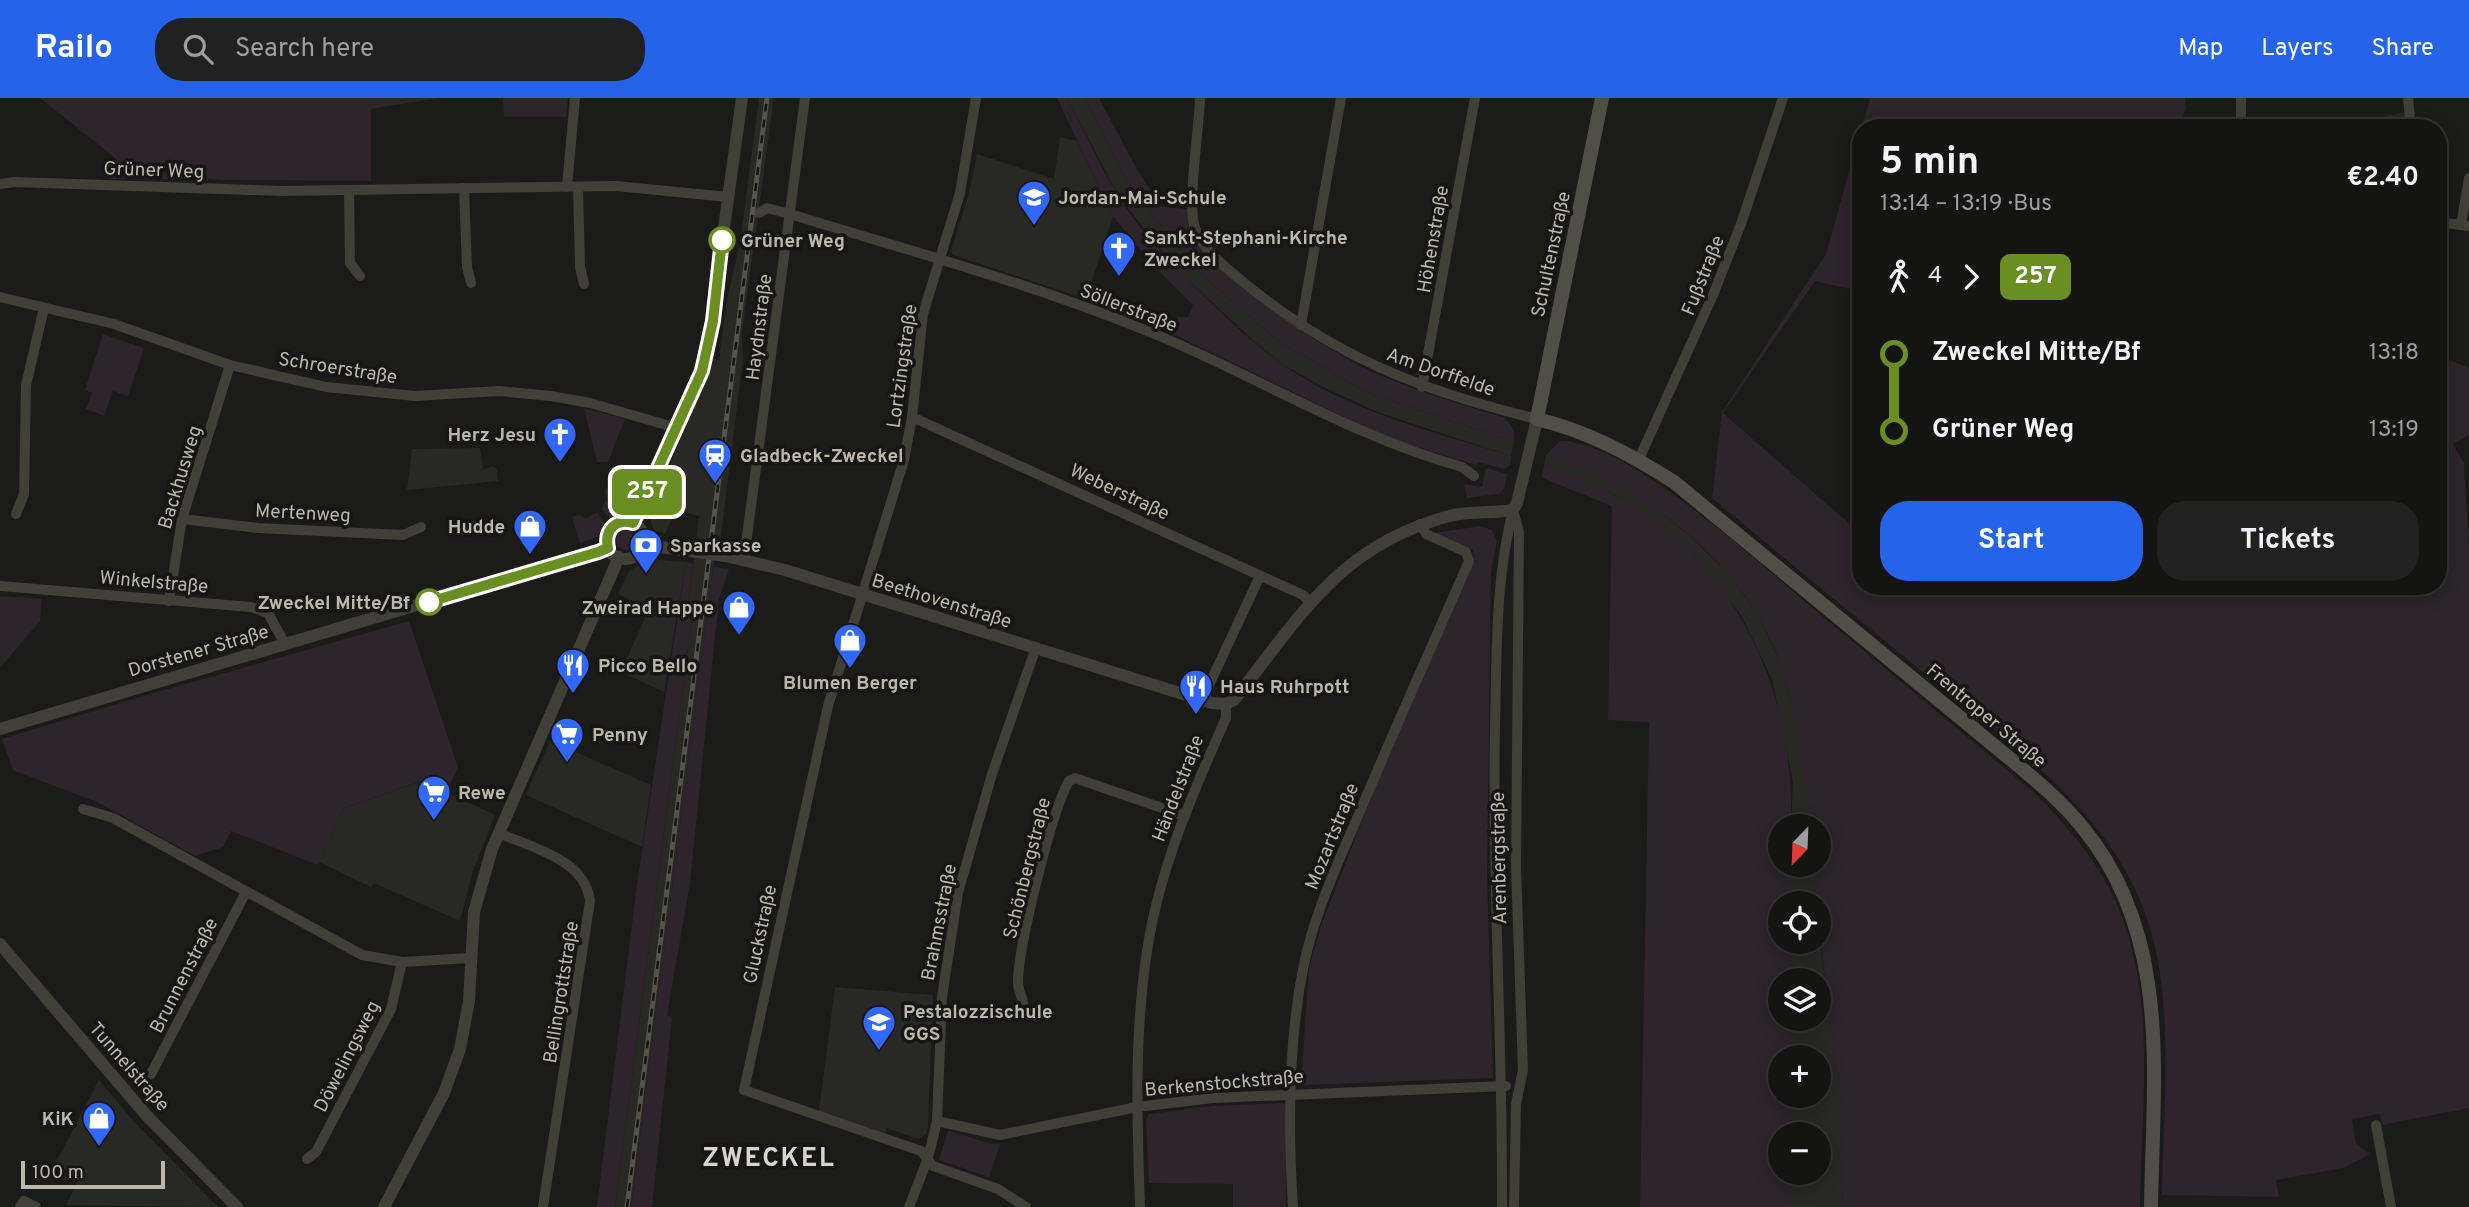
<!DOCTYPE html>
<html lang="en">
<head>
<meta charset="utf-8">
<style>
	body { margin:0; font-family:Overpass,sans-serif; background:#212121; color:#f1f3f6; height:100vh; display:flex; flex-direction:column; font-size:26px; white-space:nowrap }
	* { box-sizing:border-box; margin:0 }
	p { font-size:23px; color:#9d9ea0 }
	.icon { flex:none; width:38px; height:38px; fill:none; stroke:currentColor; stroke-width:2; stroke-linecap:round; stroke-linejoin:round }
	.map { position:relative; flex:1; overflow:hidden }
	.details { position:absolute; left:1852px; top:21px; width:595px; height:476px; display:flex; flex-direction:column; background:#141413; border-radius:28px; box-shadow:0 4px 18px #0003,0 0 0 2px #333 }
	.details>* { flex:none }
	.badge { padding:0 14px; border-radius:10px; font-size:24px; line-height:46px }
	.needle { width:46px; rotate:203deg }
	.controls { position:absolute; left:1768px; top:716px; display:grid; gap:14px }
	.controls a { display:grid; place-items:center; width:63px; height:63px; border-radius:50%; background:#141413; box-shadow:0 4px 18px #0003,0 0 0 2px #333; font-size:35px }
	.scale { position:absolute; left:21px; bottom:18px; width:144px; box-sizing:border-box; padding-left:7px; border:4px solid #bbb7aa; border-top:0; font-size:19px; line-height:24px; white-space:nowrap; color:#bbb7aa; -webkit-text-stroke:5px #161614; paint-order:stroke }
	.map>.badge { position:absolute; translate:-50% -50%; box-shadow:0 0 0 4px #fff }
	.legs { display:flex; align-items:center; gap:10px; height:77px; padding:0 28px; font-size:23px }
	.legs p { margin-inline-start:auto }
	.summary { display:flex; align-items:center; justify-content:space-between; height:119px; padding:0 28px }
	h1 { font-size:38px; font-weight:700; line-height:52px }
	.action { display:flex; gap:14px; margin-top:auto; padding:14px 28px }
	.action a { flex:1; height:80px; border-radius:28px; background:#2563eb; color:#fff; font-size:28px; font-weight:700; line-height:80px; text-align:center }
	.action a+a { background:#212121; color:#f1f3f6 }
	ul { padding:0 28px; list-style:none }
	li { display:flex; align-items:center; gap:24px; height:77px; font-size:26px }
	li i { display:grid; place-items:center; width:10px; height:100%; margin:0 9px; background:currentColor }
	li i::after { content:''; width:18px; height:18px; margin:-9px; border:5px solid; border-radius:50%; background:#141413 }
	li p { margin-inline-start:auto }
	li:first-child i { background:linear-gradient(#0000 50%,currentColor 0) }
	li:last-child i { background:linear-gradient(currentColor 50%,#0000 0) }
	header { display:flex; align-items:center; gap:42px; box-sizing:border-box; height:98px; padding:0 35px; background:#2563eb; color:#fff }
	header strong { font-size:33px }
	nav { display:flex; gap:38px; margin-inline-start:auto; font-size:24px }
	.search { width:490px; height:63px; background:#212121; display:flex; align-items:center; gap:18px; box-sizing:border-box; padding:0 24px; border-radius:28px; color:#9d9ea0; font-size:26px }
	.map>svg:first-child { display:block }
	.built { fill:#282825 }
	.green { fill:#2e242c }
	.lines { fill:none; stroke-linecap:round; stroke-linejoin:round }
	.minor { stroke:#404039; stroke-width:10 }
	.tertiary { stroke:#404039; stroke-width:12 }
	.secondary { stroke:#504f47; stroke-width:14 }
	.rail-casing { stroke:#55544c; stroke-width:5 }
	.rail { stroke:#161614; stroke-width:2.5; stroke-dasharray:8; stroke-linecap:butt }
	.tertiary-bridge { stroke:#404039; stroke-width:12 }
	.line-1-casing { stroke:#fff; stroke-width:16 }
	.line-1 { stroke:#6b8e23; stroke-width:10 }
	.stop-1-dot { fill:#fff; stroke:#6b8e23; stroke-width:3.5 }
	.labels { text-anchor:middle; stroke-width:7; stroke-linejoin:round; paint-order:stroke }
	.street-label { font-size:19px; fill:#bbb7aa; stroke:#161614 }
	.poi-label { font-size:19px; font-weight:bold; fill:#bbb7aa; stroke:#161614; text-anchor:start }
	.stop-label { font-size:19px; font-weight:bold; fill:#bbb7aa; stroke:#161614; text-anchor:start }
	.district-label { font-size:26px; font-weight:bold; letter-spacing:2px; fill:#d7d5cc; stroke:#161614 }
</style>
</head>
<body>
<header>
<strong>Railo</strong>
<div class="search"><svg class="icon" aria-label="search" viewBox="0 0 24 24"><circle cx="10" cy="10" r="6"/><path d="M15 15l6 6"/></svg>Search here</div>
<nav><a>Map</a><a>Layers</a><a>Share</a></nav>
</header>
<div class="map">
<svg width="2469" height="1109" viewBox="0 0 2469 1109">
	<rect width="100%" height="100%" fill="#1b1b19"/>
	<g class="built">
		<polygon points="759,0 774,0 742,234 743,261 721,438 713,469 631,1109 615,1109 692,520 687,519 699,418 676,411 665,436 654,432 649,419 713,261 719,262 726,206 740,145"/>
		<polygon points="1067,0 1085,0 1129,86 1195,171 1277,242 1365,294 1514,344 1511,358 1377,314 1319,287 1282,266 1255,244 1178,173 1119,99"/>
		<polygon points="1060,39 1077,43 1113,118 1086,201 953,157 951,153 968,99 977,56 1054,81"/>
		<polygon points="480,350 483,372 493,368 497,372 498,383 407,392 412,351"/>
		<polygon points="1546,357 1578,367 1644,401 1690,438 1729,476 1758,517 1782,569 1796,622 1812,728 1791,728 1793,684 1772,581 1741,517 1694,458 1673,439 1616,397 1544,367"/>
		<polygon points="649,461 686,464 664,594 621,574 649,511 618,496 629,473"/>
		<polygon points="550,643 651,687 642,749 526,697"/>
		<polygon points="422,683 495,717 472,776 460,823 374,785 371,789 319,764 344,710"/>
		<polygon points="1818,766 1821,855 1839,980 1844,1065 1842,1109 1792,1109 1792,1075 1818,1074 1818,1036 1791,1036 1791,998 1818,998 1818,959 1791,959 1791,921 1818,920 1818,882 1791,882 1791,844 1818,844 1818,805 1791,805 1791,767"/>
		<polygon points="835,889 933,897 928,1029 926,1036 919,1041 887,1030 885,1035 819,1013"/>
		<polygon points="99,982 135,1025 218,1109 66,1107 80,1079 55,1066"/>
	</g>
	<g class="green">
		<polygon points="40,0 438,0 371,11 371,83 110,81 114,59"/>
		<polygon points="503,0 568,0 566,19 504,19"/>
		<path d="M1057 0H1067C1084 33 1099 67 1119 98 1140 134 1171 166 1201 195 1226 220 1252 244 1281 265 1347 313 1434 334 1511 358L1510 367 1505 371 1478 364 1475 367 1385 339 1171 235 1178 219H1188L1193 207 1155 169 1113 118Z"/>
		<polygon points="1085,0 1099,0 1139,75 1162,109 1187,111 1193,139 1219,169 1259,203 1320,245 1367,272 1422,294 1505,320 1514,332 1514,344 1365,294 1277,242 1195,171 1129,86"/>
		<polygon points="1870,0 2185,0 2186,11 2178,30 1862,30"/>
		<polygon points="2405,14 2406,30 2328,30"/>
		<path d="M1860 35V193L1815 183 1723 315 1860 435V488H2438V262L2445 260 2469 270V337L2453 346 2464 365 2469 451V1010L2382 1027 2380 1016 2352 1021 2356 1046 2370 1056 2344 1070 2276 1082 2279 1099 2162 1097C2163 1014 2173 926 2154 844 2124 720 2012 648 1920 572 1851 515 1781 458 1712 400L1722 314 1826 156Z"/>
		<polygon points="103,236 144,250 128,298 113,293 104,318 86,311 92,295 85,292"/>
		<polygon points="584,310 625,321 608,364 597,364"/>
		<path d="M1560 343C1628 341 1772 477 1827 522 1897 580 1966 638 2036 696 2063 725 2090 753 2108 788 2160 886 2141 1004 2140 1109H1842C1846 1024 1831 942 1822 857 1817 815 1818 771 1818 728H1812C1802 675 1799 622 1782 571 1747 465 1648 391 1546 357Z"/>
		<path d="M1544 367C1568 376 1594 385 1617 398 1738 468 1795 592 1791 728H1780V766L1791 767V805H1780V844H1791V882H1780V920L1791 921V959H1780V998H1791V1036H1780V1074L1792 1075V1109H1640L1649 624 1608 622 1612 408 1542 380Z"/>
		<polygon points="1486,370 1507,376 1505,389 1499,396 1467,400 1464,386 1482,389"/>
		<polygon points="608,388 613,389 612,397 630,406 625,413 610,420 601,411 607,401 605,393"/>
		<polygon points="597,414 605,425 597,439 580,445 572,419 579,417 587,420"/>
		<polygon points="1481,428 1492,432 1497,443 1491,474 1487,778 1493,980 1301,987 1309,870 1322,825 1381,675 1473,464 1478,464 1474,463 1473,452 1434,435"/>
		<circle cx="626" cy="442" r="10"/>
		<polygon points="686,464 693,466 687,519 692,520 615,1109 597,1109 637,786"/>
		<polygon points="713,469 729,471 719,501 690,785 667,917 672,919 652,1109 631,1109"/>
		<polygon points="0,498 42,501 40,523 0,570"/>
		<polygon points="409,523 458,669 446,695 421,683 344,710 318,767 231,733 223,749 195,758 99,705 13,672 2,641 143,598"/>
		<polygon points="1285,1005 1286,1109 1233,1109 1233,1086 1149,1085 1146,1022 1149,1016 1213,1008"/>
		<polygon points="948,1032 991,1046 1000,1046 989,1079 939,1062"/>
	</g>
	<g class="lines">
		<g class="minor">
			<polyline points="976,0 960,95 923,216 912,319 904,362 828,608 744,992 921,1053 933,1068 998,1091 1026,1109"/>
			<path d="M1200 0C1199 31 1188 100 1194 127 1200 150 1225 169 1242 183 1334 259 1422 293 1537 321"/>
			<polyline points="2408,0 2411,30"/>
			<polyline points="2241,30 2241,0"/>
			<polyline points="0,86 14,84 282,93 616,88 728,99"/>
			<polyline points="567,89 575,0"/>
			<polyline points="578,89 580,169 584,186"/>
			<polyline points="464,90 467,169 471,185"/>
			<polyline points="349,92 350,165 360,178"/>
			<path d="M759 115 767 110 790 116C913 154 1038 187 1157 237 1260 280 1354 339 1462 369L1474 378"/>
			<polyline points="2438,124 2469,128"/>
			<polyline points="2461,127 2469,80"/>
			<polyline points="0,199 114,226 230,267 326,289 415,298 499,293 551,298 590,305 677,330"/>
			<polyline points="1301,227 1341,0"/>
			<polyline points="1422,289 1475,0"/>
			<polyline points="912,319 1303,497 1310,504"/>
			<polyline points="1639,361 1713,197 1741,126 1783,0"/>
			<polyline points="1513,412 1519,434 1516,770 1523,972 1516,1006 1514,1109"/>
			<polyline points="16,416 24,396 26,287 44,210"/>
			<polyline points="182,421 258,430 403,437 421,429"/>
			<polyline points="744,461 805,0"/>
			<polyline points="0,488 251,509 268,515 285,546"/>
			<polyline points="169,503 182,421 230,267"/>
			<polyline points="1202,602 1260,478"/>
			<polyline points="83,711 113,720 362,857 402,864 471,860"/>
			<path d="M499 735C532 750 585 761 590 803L543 1109"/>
			<path d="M1023 905C1022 899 1018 891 1018 884 1018 849 1052 712 1069 683L1075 680 1185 718"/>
			<polyline points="151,976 246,794"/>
			<polyline points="937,1023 1000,1037 1137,1009 1213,1000 1506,988"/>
			<polyline points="2376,1027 2391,1109"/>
			<polyline points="307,1061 316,1054 391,911 402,864"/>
			<polyline points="20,1109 24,1103 36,1109"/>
			<polyline points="909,1109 928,1060 937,1023 942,899 958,795 992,676 1035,552"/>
			<path d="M1140 1109C1137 1023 1134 938 1147 853 1159 772 1193 694 1226 620V606"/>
			<path d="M1293 1109C1288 1032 1288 947 1303 871 1314 815 1339 763 1361 711 1396 628 1433 546 1469 463L1466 454 1426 436 1420 426"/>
			<path d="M1502 1109C1503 948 1492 788 1495 627 1497 554 1495 483 1513 412"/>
		</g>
		<g class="tertiary">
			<circle cx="625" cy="442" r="19"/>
			<polyline points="633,425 688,306 707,252 742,0"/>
			<polyline points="644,447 683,452"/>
			<path d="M725 458 785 472 1212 605 1226 606 1234 602C1300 519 1338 448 1449 418 1470 412 1492 416 1513 412L1517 405 1537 321"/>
			<polyline points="0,631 608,450"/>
			<polyline points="0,846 147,1018 237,1109"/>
			<polyline points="384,1109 444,995 460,951 469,903 474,814 492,751 619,459"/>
		</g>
		<path class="secondary" d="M1602 0 1537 321C1587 333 1630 356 1674 384L1997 650C2027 675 2058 699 2083 730 2172 838 2153 978 2151 1109"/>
		<defs>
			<polyline id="rail" points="627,1109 767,0"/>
		</defs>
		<use href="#rail" class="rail-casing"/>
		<use href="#rail" class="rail"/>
		<polyline class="tertiary-bridge" points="683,452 725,458"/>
	</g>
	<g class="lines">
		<defs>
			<path id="line-1" d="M429 504 598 454 608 450C604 432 616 420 633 425L702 273 713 223 722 142"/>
		</defs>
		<use href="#line-1" class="line-1-casing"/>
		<use href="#line-1" class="line-1"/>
	</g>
	<defs>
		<symbol id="school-pin" viewBox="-11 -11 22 30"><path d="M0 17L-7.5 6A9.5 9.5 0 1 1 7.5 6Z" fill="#3167fb" stroke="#161614"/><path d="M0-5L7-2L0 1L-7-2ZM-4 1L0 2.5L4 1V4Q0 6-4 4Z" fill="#fff"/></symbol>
		<symbol id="church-pin" viewBox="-11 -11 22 30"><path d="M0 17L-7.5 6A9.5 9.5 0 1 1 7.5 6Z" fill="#3167fb" stroke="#161614"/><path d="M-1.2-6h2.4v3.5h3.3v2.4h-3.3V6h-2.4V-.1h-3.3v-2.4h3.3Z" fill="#fff"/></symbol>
		<symbol id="station-pin" viewBox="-11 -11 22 30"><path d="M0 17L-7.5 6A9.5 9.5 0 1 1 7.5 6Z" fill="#3167fb" stroke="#161614"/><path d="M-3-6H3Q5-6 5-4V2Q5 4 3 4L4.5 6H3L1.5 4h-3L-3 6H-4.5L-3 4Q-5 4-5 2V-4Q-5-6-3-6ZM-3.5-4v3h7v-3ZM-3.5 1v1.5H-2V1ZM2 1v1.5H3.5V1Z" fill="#fff"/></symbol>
		<symbol id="shop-pin" viewBox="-11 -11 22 30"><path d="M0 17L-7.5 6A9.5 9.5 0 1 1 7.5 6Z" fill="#3167fb" stroke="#161614"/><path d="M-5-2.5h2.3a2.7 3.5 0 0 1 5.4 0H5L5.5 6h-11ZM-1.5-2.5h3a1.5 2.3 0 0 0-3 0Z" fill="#fff"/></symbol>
		<symbol id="bank-pin" viewBox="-11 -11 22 30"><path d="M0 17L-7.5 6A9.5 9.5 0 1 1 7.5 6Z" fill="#3167fb" stroke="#161614"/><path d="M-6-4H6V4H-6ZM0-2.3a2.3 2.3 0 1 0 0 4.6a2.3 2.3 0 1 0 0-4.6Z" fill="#fff"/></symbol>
		<symbol id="restaurant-pin" viewBox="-11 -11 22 30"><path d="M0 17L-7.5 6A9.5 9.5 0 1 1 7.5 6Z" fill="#3167fb" stroke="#161614"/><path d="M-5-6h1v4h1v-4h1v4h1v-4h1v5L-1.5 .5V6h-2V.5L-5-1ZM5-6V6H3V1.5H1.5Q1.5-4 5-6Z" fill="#fff"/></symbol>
		<symbol id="supermarket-pin" viewBox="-11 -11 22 30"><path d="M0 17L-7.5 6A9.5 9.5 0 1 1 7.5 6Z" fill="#3167fb" stroke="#161614"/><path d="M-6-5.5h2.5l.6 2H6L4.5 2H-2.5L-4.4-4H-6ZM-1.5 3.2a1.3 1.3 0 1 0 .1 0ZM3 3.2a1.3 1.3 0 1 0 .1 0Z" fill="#fff"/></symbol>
	</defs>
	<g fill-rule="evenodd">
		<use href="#school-pin" x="1015" y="80" width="38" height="52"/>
		<use href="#church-pin" x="1100" y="131" width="38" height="52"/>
		<use href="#church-pin" x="541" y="317" width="38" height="52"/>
		<use href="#station-pin" x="696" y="338" width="38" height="52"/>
		<use href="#shop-pin" x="511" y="409" width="38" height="52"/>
		<use href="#bank-pin" x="627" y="428" width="38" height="52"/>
		<use href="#shop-pin" x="720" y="490" width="38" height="52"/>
		<use href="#shop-pin" x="831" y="523" width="38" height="52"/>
		<use href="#restaurant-pin" x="554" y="548" width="38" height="52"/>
		<use href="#restaurant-pin" x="1177" y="569" width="38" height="52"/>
		<use href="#supermarket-pin" x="548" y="617" width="38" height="52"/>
		<use href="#supermarket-pin" x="415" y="675" width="38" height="52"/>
		<use href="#school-pin" x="860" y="905" width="38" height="52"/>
		<use href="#shop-pin" x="80" y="1001" width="38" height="52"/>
	</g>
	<g class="stop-1-dot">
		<circle cx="722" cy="142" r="12"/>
		<circle cx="429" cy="504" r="12"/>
	</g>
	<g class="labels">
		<g class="street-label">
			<text transform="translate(154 71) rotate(2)" y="7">Grüner Weg</text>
			<text transform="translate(1432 141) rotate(-80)" y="7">Höhenstraße</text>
			<text transform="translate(1550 156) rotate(-78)" y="7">Schultenstraße</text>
			<text transform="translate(1702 177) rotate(-68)" y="7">Fußstraße</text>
			<text transform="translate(1129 209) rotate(21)" y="7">Söllerstraße</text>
			<text transform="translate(758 229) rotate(-83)" y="7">Haydnstraße</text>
			<text transform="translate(901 268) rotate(-82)" y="7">Lortzingstraße</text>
			<text transform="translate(338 269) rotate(9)" y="7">Schroerstraße</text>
			<text transform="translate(1441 273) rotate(19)" y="7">Am Dorffelde</text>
			<text transform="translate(179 379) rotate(-73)" y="7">Backhusweg</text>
			<text transform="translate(1120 393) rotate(25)" y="7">Weberstraße</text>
			<text transform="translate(303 414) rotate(3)" y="7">Mertenweg</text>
			<text transform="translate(154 483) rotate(5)" y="7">Winkelstraße</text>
			<text transform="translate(942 502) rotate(17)" y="7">Beethovenstraße</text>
			<text transform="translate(198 552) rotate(-16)" y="7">Dorstener Straße</text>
			<text transform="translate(1987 617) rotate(40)" y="7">Frentroper Straße</text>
			<text transform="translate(1177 690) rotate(-69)" y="7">Händelstraße</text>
			<text transform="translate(1331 738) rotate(-68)" y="7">Mozartstraße</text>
			<text transform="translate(1498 760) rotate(-91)" y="7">Arenbergstraße</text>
			<text transform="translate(1026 770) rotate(-76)" y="7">Schönbergstraße</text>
			<text transform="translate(938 824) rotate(-79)" y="7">Brahmsstraße</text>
			<text transform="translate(759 836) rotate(-78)" y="7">Gluckstraße</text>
			<text transform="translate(183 877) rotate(-63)" y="7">Brunnenstraße</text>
			<text transform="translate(560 894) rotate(-81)" y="7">Bellingrottstraße</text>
			<text transform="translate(346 958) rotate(-63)" y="7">Döwelingsweg</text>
			<text transform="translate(130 968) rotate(49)" y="7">Tunnelstraße</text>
			<text transform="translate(1224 984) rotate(-5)" y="7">Berkenstockstraße</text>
		</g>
		<g class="poi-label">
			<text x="1058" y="106">Jordan-Mai-Schule</text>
			<text x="1144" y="146">Sankt-Stephani-Kirche<tspan x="1144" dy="22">Zweckel</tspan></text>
			<text x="536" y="343" text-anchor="end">Herz Jesu</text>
			<text x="740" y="364">Gladbeck-Zweckel</text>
			<text x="505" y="435" text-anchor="end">Hudde</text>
			<text x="670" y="454">Sparkasse</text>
			<text x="714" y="516" text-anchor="end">Zweirad Happe</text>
			<text x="598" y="574">Picco Bello</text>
			<text x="850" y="591" text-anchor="middle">Blumen Berger</text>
			<text x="1220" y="595">Haus Ruhrpott</text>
			<text x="592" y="643">Penny</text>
			<text x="458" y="701">Rewe</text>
			<text x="903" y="920">Pestalozzischule<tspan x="903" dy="22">GGS</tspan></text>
			<text x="74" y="1027" text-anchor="end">KiK</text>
		</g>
		<g class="stop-label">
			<text x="741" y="149">Grüner Weg</text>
			<text x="410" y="511" text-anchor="end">Zweckel Mitte/Bf</text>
		</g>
		<g class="district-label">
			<text x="769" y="1068">ZWECKEL</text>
		</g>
	</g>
</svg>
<div class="controls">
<a><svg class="needle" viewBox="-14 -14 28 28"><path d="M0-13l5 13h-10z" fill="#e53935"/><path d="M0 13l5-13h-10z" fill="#9d9ea0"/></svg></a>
<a><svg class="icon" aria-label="locate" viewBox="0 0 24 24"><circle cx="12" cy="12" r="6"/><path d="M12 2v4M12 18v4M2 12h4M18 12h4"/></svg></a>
<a><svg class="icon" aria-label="layers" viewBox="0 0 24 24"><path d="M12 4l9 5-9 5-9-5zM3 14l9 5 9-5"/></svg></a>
<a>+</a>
<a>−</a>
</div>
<div class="scale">100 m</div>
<b class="badge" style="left:647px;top:394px;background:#6b8e23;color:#fff">257</b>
<section class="details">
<div class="summary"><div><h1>5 min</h1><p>13:14 – 13:19 · Bus</p></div><b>€2.40</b></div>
<div class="legs"><svg class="icon" aria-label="walk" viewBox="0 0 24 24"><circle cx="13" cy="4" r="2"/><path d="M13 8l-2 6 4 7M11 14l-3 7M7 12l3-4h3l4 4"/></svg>4<svg class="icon" aria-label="forward" viewBox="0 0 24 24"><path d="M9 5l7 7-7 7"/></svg><b class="badge" style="background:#6b8e23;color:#fff">257</b></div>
<ul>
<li><i style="color:#6b8e23"></i><b>Zweckel Mitte/Bf</b><p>13:18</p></li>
<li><i style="color:#6b8e23"></i><b>Grüner Weg</b><p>13:19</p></li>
</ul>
<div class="action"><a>Start</a><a>Tickets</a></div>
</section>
</div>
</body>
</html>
